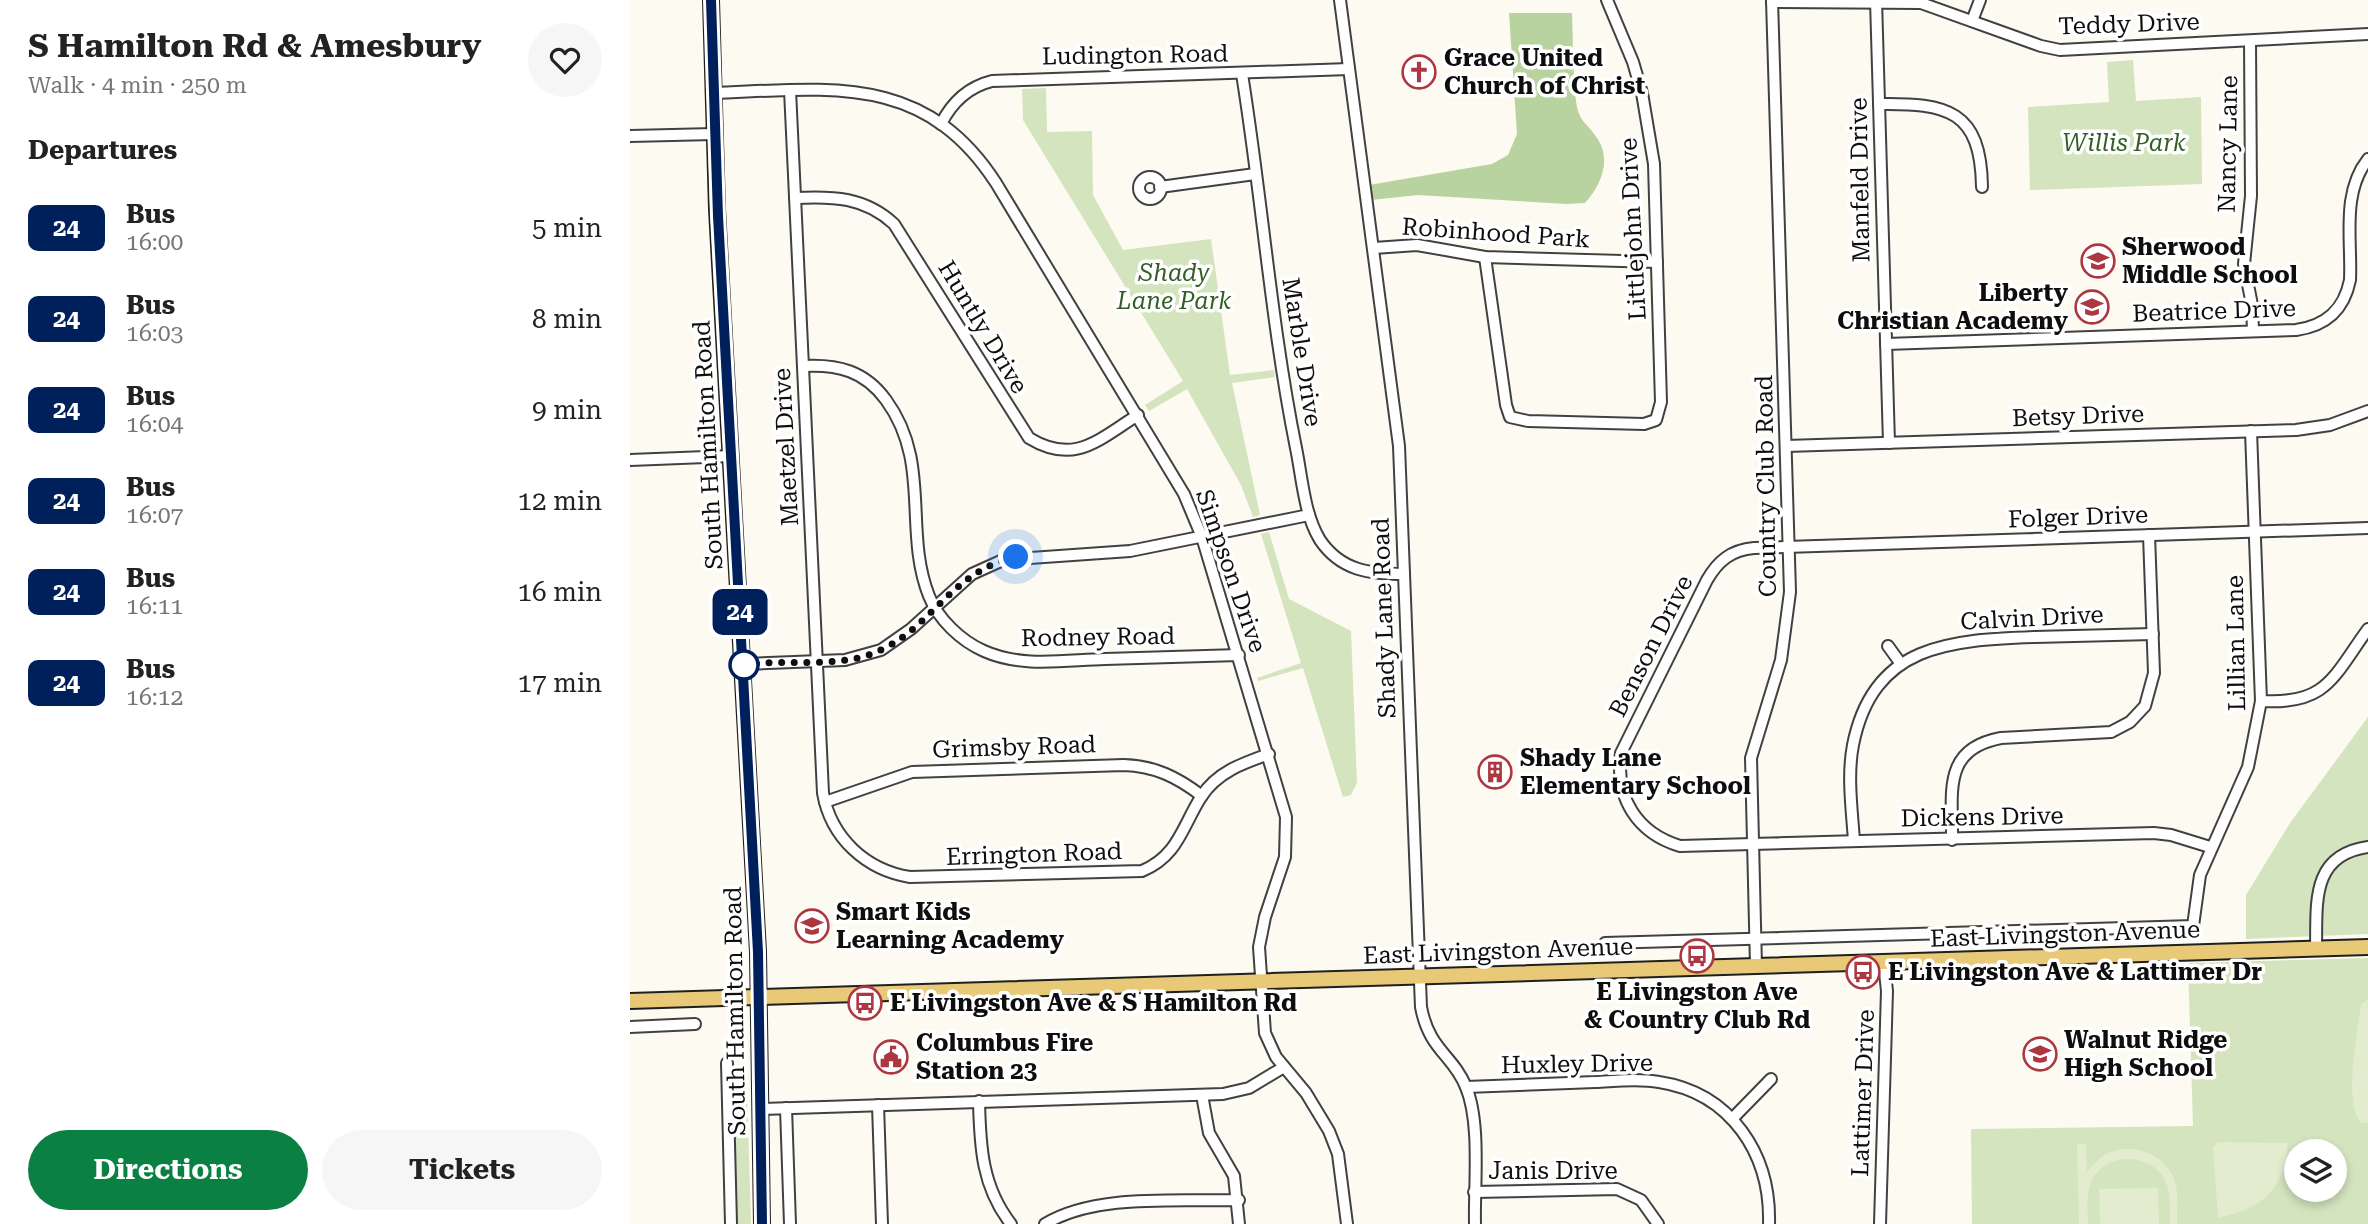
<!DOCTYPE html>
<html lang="en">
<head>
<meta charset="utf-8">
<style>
	body { margin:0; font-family:"Roboto Serif",serif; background:#f6f6f6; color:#222; height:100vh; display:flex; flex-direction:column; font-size:26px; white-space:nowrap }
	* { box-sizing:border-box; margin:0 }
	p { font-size:23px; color:#767676 }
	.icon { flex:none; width:38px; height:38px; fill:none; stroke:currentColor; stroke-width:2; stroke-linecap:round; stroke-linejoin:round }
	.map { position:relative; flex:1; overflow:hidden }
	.sheet { display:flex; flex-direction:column; background:#fff; width:630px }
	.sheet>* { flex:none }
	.badge { padding:0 14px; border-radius:10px; font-size:24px; line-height:46px }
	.buttons { position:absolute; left:1654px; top:1139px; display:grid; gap:14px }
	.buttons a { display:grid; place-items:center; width:63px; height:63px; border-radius:50%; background:#fff; box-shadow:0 4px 10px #0003; font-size:35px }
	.you { position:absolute; width:35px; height:35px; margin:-18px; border:5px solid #fff; border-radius:50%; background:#1a73e8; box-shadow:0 0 0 10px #1a73e833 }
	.map>.badge { position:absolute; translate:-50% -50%; box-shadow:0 0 0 4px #fff }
	h2 { padding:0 28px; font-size:26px; line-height:63px }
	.round { display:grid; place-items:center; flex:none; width:74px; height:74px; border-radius:37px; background:#f6f6f6 }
	.head { display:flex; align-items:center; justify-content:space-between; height:119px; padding:0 28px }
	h1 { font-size:33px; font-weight:700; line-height:52px }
	.action { display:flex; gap:14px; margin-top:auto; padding:14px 28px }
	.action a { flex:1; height:80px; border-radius:42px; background:#0b8043; color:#fff; font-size:28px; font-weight:700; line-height:80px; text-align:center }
	.action a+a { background:#f6f6f6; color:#222 }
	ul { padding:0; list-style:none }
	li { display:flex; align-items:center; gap:21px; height:91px; padding:0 28px }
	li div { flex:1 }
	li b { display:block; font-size:26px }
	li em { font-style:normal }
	li .badge { min-width:77px; font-weight:700; text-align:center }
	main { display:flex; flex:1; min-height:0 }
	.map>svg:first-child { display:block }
	.green { fill:#d3e4be; fill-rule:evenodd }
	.forest { fill:#b8d3a0 }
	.pitch { fill:#e3eccf }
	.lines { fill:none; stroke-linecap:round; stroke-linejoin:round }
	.minor-casing { stroke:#414141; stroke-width:14 }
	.major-casing { stroke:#1f1f1f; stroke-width:18 }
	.minor { stroke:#fff; stroke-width:10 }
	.major { stroke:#e7c977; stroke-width:14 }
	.line-casing { stroke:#fff; stroke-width:16 }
	.line { stroke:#00205b; stroke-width:10 }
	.walk { stroke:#0e0e0e; stroke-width:7; stroke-dasharray:0 12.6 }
	.stop-dot { fill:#fff; stroke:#00205b; stroke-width:3.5 }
	.labels { text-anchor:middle; stroke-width:7; stroke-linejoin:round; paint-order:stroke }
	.street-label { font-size:24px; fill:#0e0e0e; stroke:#fff }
	.poi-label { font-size:24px; font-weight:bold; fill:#0e0e0e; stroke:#fff; text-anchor:start }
	.park-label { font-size:24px; font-style:italic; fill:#335e26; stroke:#fff }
</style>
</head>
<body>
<main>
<section class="sheet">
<div class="head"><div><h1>S Hamilton Rd &amp; Amesbury</h1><p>Walk · 4 min · 250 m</p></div><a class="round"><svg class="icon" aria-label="heart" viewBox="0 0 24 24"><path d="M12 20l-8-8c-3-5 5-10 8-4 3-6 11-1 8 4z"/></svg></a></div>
<h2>Departures</h2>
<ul>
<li><span class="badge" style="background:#00205b;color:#fff">24</span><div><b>Bus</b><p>16:00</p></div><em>5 min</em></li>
<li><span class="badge" style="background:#00205b;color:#fff">24</span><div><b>Bus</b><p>16:03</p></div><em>8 min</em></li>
<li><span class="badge" style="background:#00205b;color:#fff">24</span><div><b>Bus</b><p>16:04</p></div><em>9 min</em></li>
<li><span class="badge" style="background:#00205b;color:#fff">24</span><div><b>Bus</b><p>16:07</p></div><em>12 min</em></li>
<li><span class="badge" style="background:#00205b;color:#fff">24</span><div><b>Bus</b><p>16:11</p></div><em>16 min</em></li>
<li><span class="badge" style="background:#00205b;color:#fff">24</span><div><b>Bus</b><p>16:12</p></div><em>17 min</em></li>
</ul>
<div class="action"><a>Directions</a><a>Tickets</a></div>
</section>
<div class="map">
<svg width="1738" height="1224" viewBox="0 0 1738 1224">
	<rect width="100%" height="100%" fill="#fdfaf1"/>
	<g class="green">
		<polygon points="1503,60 1506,101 1571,97 1572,184 1400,190 1398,107 1479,102 1477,62"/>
		<polygon points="416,88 417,132 462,131 463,195 493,250 581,239 600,375 644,370 645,377 602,383 630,515 623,517 611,485 557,389 519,411 515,405 553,381 393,120 392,89"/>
		<polygon points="639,532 659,599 721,631 727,783 721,795 713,797 673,668 628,681 627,678 671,663 631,534"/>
		<polygon points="1738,717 1738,934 1616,939 1616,895 1660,823"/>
		<path d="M1738 958V1224H1342L1341 1129 1563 1126 1558 963ZM1666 1152H1704V1190H1666Z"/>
		<polygon points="101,1090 117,1090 121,1224 105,1224"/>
	</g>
	<path class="forest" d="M879 13H942C943 42 943 73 946 101 949 123 957 122 967 138 982 160 971 185 955 203L937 204 788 195 741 200 739 185 862 164 878 155 887 134Z"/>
	<g class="pitch">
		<path d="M1738 1000V1123H1732C1712 1107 1728 1030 1731 1004Z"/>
		<path d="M1588 1142 1658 1143C1653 1192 1634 1207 1588 1218L1583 1147Z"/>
		<path d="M1447 1144H1456L1457 1171C1465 1163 1472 1154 1484 1151 1508 1143 1540 1158 1546 1185 1548 1197 1547 1212 1547 1224H1540C1540 1212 1541 1197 1537 1185 1525 1151 1472 1150 1460 1185 1456 1198 1458 1211 1458 1224H1449Z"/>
		<polygon points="1528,1188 1529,1224 1470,1224 1469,1189"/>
	</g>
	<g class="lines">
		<defs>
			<g id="minor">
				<path d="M710 0 769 446 791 1007C799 1050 823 1055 836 1087 851 1123 844 1185 845 1224"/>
				<polyline points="1246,0 1259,443"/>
				<polyline points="1142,2 1291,3 1411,46 1430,50 1738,34"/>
				<polyline points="1342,21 1350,0"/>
				<polyline points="1620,41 1621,196 1614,264 1622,305 1623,331"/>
				<path d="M612 74C632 198 641 324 666 448 672 477 674 514 690 540 711 571 740 574 774 574"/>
				<path d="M160 90 193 793C201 838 236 870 280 877L512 871C548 856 552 827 571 797 587 772 613 763 639 754"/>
				<path d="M83 93C199 89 294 72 366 183L554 494 572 537 656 817 655 857 635 917 629 947 635 1033 646 1057 676 1093 699 1131 708 1154 717 1224"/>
				<path d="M1249 104C1317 103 1351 110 1352 187"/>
				<path d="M311 124C322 102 338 87 362 81L719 69"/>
				<polyline points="0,136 84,134"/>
				<circle cx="520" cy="188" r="11"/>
				<polyline points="530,187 625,174"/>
				<path d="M165 198C203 196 235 197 264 224L399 438C445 466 469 439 508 415"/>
				<polyline points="744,248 787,245 855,257 1027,262"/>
				<polyline points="855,257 876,405 880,417 898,421 1014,424 1026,420 1031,402 1024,164 1012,93 1003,62 977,0"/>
				<path d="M1256 344 1666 330C1696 326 1714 310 1720 280 1722 240 1711 193 1738 159"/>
				<path d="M173 366C208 364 235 371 256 400 302 463 273 530 299 596 308 619 331 641 354 651 392 668 435 660 475 659 520 658 564 656 609 655"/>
				<polyline points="1156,446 1666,430 1700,425 1738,411"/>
				<polyline points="0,460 101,456"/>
				<polyline points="1258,646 1271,664"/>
				<polyline points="114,664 215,660 251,650 281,629 342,574 373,560 500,551 679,515"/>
				<path d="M1631 701C1697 705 1703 677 1738 629"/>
				<path d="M195 802 282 772 494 765C525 766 547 777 572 796"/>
				<path d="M1322 840C1323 794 1311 749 1371 738L1481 732 1500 722 1515 706 1524 673 1519 535"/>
				<path d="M1224 841C1222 810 1217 776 1223 745 1243 644 1320 640 1405 637 1444 636 1484 635 1523 634"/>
				<path d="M1580 847 1541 835 1524 833 1050 846C1007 833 985 798 991 753L1077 580C1088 561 1101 550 1124 548L1738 528"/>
				<polyline points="975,943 1563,926 1570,875 1618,767 1631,701 1621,431"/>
				<path d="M1686 949C1687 904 1680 855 1738 847"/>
				<polyline points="1126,966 1121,758 1151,660 1160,592 1142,0"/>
				<polyline points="0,1027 65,1024"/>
				<polyline points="97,1063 101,1224"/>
				<path d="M836 1087C879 1085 922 1084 965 1082 986 1081 1008 1078 1029 1082 1101 1093 1141 1154 1139 1224"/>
				<polyline points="572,1095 579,1133 604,1176 609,1224"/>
				<path d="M349 1101C350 1147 352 1187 381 1224"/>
				<polyline points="248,1105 252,1224"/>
				<polyline points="156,1108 160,1224"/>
				<polyline points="130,1109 593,1094 619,1088 654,1067"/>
				<polyline points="1102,1119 1141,1079"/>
				<polyline points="844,1192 987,1189 1011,1200 1028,1224"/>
				<path d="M415 1224C466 1193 549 1202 609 1200"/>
				<polyline points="1250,1224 1257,991 1254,963"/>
			</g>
			<g id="major">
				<polyline points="81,0 87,209 128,952 132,1224"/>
				<polyline points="0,1001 1738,947"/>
			</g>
		</defs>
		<use href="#minor" class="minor-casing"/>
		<use href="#major" class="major-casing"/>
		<use href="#minor" class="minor"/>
		<use href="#major" class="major"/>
	</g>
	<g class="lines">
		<defs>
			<polyline id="line" points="81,0 88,216 128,952 132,1224"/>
		</defs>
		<use href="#line" class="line-casing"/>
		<use href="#line" class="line"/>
		<path class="walk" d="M114 665C157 658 210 670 251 650 304 625 323 570 386 557"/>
	</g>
	<defs>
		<symbol id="church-ring" viewBox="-11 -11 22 22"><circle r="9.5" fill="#fff" stroke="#ad3740" stroke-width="1.5"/><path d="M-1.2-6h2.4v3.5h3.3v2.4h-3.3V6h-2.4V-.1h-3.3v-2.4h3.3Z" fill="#ad3740"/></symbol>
		<symbol id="school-ring" viewBox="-11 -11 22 22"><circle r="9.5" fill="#fff" stroke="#ad3740" stroke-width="1.5"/><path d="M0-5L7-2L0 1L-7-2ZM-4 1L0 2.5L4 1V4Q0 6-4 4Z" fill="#ad3740"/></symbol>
		<symbol id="building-ring" viewBox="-11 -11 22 22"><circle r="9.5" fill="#fff" stroke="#ad3740" stroke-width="1.5"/><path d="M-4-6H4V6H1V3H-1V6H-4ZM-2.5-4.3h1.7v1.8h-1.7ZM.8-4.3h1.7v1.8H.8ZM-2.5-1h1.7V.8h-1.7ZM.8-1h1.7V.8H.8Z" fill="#ad3740"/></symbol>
		<symbol id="bus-ring" viewBox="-11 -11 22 22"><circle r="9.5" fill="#fff" stroke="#ad3740" stroke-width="1.5"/><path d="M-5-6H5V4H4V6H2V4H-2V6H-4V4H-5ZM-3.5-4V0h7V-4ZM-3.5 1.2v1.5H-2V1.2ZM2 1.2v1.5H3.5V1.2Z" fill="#ad3740"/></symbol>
		<symbol id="civic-ring" viewBox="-11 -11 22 22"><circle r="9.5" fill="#fff" stroke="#ad3740" stroke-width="1.5"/><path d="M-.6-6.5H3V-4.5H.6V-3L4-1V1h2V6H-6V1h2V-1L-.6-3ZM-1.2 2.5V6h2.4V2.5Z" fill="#ad3740"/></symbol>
	</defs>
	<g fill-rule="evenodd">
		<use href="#church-ring" x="770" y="53" width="38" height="38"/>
		<use href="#school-ring" x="1449" y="242" width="38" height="38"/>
		<use href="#school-ring" x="1443" y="288" width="38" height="38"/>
		<use href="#building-ring" x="846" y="753" width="38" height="38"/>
		<use href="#school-ring" x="163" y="907" width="38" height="38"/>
		<use href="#bus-ring" x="1048" y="937" width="38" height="38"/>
		<use href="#bus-ring" x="1214" y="953" width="38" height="38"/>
		<use href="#bus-ring" x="216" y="984" width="38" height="38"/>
		<use href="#school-ring" x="1391" y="1035" width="38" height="38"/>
		<use href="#civic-ring" x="242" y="1038" width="38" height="38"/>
	</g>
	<circle class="stop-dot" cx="114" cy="665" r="14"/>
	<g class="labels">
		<g class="street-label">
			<text transform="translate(1499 24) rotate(-2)" y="8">Teddy Drive</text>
			<text transform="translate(505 55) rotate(-1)" y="8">Ludington Road</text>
			<text transform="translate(1598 144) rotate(-89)" y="8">Nancy Lane</text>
			<text transform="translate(1230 180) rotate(-91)" y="8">Manfeld Drive</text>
			<text transform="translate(1003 229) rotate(-93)" y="8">Littlejohn Drive</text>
			<text transform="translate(866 233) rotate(4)" y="8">Robinhood Park</text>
			<text transform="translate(1584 311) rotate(-2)" y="8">Beatrice Drive</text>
			<text transform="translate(353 327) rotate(59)" y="8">Huntly Drive</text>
			<text transform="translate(672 352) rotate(81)" y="8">Marble Drive</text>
			<text transform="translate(1448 416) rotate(-2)" y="8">Betsy Drive</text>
			<text transform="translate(78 445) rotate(-93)" y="8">South Hamilton Road</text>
			<text transform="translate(156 447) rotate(-93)" y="8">Maetzel Drive</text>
			<text transform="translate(1136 486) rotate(-91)" y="8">Country Club Road</text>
			<text transform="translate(1448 517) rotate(-2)" y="8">Folger Drive</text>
			<text transform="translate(601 571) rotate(71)" y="8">Simpson Drive</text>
			<text transform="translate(754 618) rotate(-92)" y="8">Shady Lane Road</text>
			<text transform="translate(1402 618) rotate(-3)" y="8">Calvin Drive</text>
			<text transform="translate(468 637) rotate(-1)" y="8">Rodney Road</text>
			<text transform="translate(1606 643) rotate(-91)" y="8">Lillian Lane</text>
			<text transform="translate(1021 646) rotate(-63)" y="8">Benson Drive</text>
			<text transform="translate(384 747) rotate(-2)" y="8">Grimsby Road</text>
			<text transform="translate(1352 817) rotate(-1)" y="8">Dickens Drive</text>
			<text transform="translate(404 854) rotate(-2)" y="8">Errington Road</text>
			<text transform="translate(1435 934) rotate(-2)" y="8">East Livingston Avenue</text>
			<text transform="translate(868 951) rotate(-2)" y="8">East Livingston Avenue</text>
			<text transform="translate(105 1011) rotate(-91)" y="8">South Hamilton Road</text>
			<text transform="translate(947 1064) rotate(-1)" y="8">Huxley Drive</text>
			<text transform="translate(1233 1093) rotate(-88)" y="8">Lattimer Drive</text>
			<text x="923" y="1179">Janis Drive</text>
		</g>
		<g class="poi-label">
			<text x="814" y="66">Grace United<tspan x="814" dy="28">Church of Christ</tspan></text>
			<text x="1492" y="255">Sherwood<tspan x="1492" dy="28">Middle School</tspan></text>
			<text x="1438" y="301" text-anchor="end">Liberty<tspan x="1438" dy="28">Christian Academy</tspan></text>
			<text x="890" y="766">Shady Lane<tspan x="890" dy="28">Elementary School</tspan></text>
			<text x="206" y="920">Smart Kids<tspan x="206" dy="28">Learning Academy</tspan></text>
			<text x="1258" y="980">E Livingston Ave &amp; Lattimer Dr</text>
			<text x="1067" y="1000" text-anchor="middle">E Livingston Ave<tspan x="1067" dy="28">&amp; Country Club Rd</tspan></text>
			<text x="260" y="1011">E Livingston Ave &amp; S Hamilton Rd</text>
			<text x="1434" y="1048">Walnut Ridge<tspan x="1434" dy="28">High School</tspan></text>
			<text x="286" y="1051">Columbus Fire<tspan x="286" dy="28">Station 23</tspan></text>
		</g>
		<g class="park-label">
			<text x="1494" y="151">Willis Park</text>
			<text x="544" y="281">Shady<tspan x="544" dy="28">Lane Park</tspan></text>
		</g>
	</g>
</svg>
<div class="buttons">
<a><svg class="icon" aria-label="layers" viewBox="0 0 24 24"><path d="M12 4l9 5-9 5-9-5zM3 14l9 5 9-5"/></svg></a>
</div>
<div class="you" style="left:386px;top:557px"></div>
<b class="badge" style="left:110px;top:612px;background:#00205b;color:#fff">24</b>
</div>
</main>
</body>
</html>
